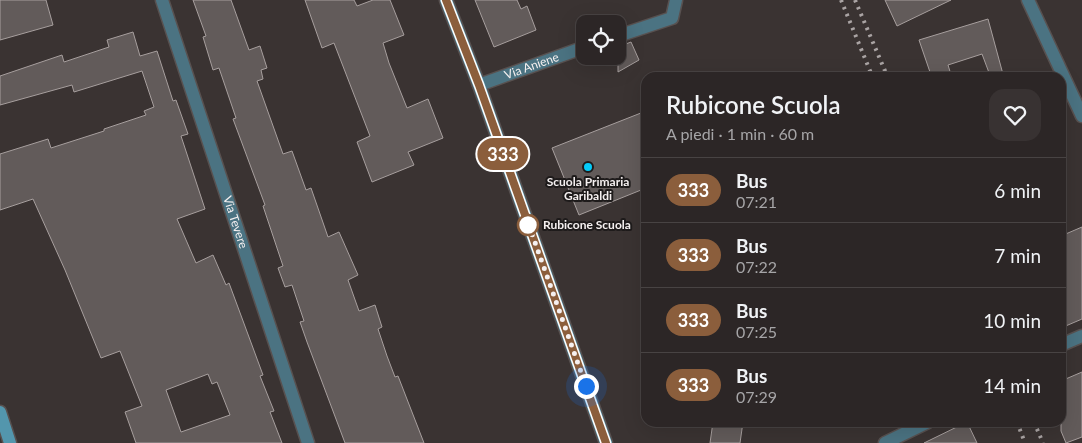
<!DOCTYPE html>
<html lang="it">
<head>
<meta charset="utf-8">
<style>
	body { margin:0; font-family:Lato,sans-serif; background:#383232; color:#f1f3f6; height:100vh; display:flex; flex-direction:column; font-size:19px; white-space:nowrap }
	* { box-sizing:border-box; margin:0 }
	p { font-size:16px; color:#a6a5a7 }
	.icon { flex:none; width:28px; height:28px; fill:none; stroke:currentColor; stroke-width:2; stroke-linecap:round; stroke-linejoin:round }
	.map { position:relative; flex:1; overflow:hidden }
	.side { position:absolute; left:641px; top:72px; width:425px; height:355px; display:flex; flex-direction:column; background:#2c2626; border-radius:15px; box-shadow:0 5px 20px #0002,0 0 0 1px #484343 }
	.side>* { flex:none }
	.badge { padding:0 10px; border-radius:16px; font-size:18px; line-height:32px }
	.fabs { position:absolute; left:576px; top:15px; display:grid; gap:10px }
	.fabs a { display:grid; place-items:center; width:50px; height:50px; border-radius:10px; background:#2c2626; box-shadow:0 5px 20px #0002,0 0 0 1px #484343; font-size:25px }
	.you { position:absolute; width:25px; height:25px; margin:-12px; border:4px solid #fff; border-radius:50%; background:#1a73e8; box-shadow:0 0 0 8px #1a73e833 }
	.map>.badge { position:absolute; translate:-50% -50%; box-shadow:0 0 0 2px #fff }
	.round { display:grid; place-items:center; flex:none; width:52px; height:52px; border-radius:15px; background:#383232 }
	.head { display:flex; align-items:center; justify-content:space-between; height:85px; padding:0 25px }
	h1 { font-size:24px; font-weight:600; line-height:38px }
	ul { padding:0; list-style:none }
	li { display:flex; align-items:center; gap:15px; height:65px; padding:0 25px; border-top:1px solid #484343 }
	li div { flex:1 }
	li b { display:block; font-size:19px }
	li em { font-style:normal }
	li .badge { min-width:55px; font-weight:700; text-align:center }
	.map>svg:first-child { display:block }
	.building { fill:#625b5a; stroke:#a79f9e; fill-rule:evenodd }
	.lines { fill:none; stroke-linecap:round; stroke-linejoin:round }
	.street-casing { stroke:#585150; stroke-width:15 }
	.secondary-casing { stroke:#585150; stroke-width:15 }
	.street { stroke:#4b7382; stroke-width:12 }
	.secondary { stroke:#5396ad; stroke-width:12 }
	.rail { stroke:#aaa4a4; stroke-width:4; stroke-dasharray:2.5 5; stroke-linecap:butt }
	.line-casing { stroke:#fff; stroke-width:11 }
	.line { stroke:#8b5e3c; stroke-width:8 }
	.walk { stroke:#f5f0f0; stroke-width:5; stroke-dasharray:0 9 }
	.poi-dot { fill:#05cbf9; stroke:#1e1b1b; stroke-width:2 }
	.stop-dot { fill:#fff; stroke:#8b5e3c; stroke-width:2.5 }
	.labels { text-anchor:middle; stroke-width:4; stroke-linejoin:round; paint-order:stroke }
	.street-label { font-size:12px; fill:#f5f0f0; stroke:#1e1b1b }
	.poi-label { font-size:12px; font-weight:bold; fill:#f5f0f0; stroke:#1e1b1b }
	.stop-label { font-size:12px; font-weight:bold; fill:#f5f0f0; stroke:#1e1b1b; text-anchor:start }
</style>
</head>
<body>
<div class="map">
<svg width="1082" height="443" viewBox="0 0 1082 443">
	<rect width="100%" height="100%" fill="#3a3332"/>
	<g class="building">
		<polygon points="0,0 46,0 53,25 0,40"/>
		<polygon points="193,0 231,0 249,50 260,46 267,68 261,70 263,79 257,81 283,154 292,151 306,190 311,188 328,237 339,232 358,275 348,280 359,311 375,305 382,327 378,329 387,356 395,377 398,376 424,443 345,443 307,342 300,322 304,321 292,285 285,287 278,268 283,266 263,206 265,205 233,119 236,118 219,68 213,70 203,37 206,36"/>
		<polygon points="305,0 354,0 357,6 373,0 390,0 404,35 383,43 389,63 407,108 428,99 443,138 408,152 414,165 372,182 357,142 370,136 334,43 322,48"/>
		<polygon points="475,0 517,0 521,9 527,6 536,30 494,47"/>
		<polygon points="885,0 951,0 897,26"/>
		<polygon points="988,19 1004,78 991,78 982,54 948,65 952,78 932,78 919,40"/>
		<path d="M133 32 140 56 157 51 173 101 176 100 188 134 181 136 205 209 177 219 196 263 213 255 226 285 229 283 263 375 260 376 274 411 270 412 282 443H136L125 412 142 406 120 351 101 358 65 270 33 199 0 210V154L48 139 51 148 104 131V129L146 115 144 111 154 107 142 71 74 92 72 85 0 105V76L62 55 64 62 109 47 107 40ZM208 374 212 384 217 382 230 415 181 432 166 390Z"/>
		<polygon points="631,42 639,60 618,72 618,47"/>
		<polygon points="646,111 646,188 579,215 552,148"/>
		<polygon points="1082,227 1082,319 1061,328 1061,236"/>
		<polygon points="1082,372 1082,437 1066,443 1061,431 1061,381"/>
		<polygon points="713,422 743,422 740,443 710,443"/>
		<polygon points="967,422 977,443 924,443"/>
	</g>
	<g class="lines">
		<defs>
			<g id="street">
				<path id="s1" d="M162 0 308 443"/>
				<polyline points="1028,0 1082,116"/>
				<polyline points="618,36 672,18 676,0"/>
				<path id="s2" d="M479 85 585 47"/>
				<polyline points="1061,345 1082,336"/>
				<polyline points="885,443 928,422"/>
			</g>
			<g id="secondary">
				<polyline points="446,0 479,85 606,443"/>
				<polyline points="0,412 10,443"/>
			</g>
		</defs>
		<use href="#street" class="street-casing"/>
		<use href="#secondary" class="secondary-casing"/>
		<use href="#street" class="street"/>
		<use href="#secondary" class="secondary"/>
		<g class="rail">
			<polyline points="841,0 873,78"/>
			<polyline points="855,0 888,78"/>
			<polyline points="1017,422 1025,443"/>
			<polyline points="1034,422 1043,443"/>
		</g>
	</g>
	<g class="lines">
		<defs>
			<polyline id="line" points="446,0 479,85 606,443"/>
		</defs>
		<use href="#line" class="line-casing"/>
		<use href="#line" class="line"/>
		<polyline class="walk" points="528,225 526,217 586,386"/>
	</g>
	<circle class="poi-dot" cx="588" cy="167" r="5"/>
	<circle class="stop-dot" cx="528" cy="225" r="10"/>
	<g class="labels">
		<g class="street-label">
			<text dy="4" stroke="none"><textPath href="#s2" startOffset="56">Via Aniene</textPath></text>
			<text dy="4" stroke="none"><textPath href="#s1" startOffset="234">Via Tevere</textPath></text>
		</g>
		<g class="poi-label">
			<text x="588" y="186">Scuola Primaria<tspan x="588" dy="14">Garibaldi</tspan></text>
		</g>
		<g class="stop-label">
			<text x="543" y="229">Rubicone Scuola</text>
		</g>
	</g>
</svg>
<div class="fabs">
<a><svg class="icon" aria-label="locate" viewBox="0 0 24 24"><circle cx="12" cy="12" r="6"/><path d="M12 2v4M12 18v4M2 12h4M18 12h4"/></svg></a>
</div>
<div class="you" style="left:586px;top:386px"></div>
<b class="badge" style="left:503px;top:154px;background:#8b5e3c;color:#fff">333</b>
<section class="side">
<div class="head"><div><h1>Rubicone Scuola</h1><p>A piedi · 1 min · 60 m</p></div><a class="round"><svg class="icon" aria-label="heart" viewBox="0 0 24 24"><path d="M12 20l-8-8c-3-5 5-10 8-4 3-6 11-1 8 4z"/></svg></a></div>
<ul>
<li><span class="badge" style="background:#8b5e3c;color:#fff">333</span><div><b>Bus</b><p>07:21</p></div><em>6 min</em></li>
<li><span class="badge" style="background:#8b5e3c;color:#fff">333</span><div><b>Bus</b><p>07:22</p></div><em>7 min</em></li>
<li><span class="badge" style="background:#8b5e3c;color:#fff">333</span><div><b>Bus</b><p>07:25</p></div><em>10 min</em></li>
<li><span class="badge" style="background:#8b5e3c;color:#fff">333</span><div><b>Bus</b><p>07:29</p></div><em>14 min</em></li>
</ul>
</section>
</div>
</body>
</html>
